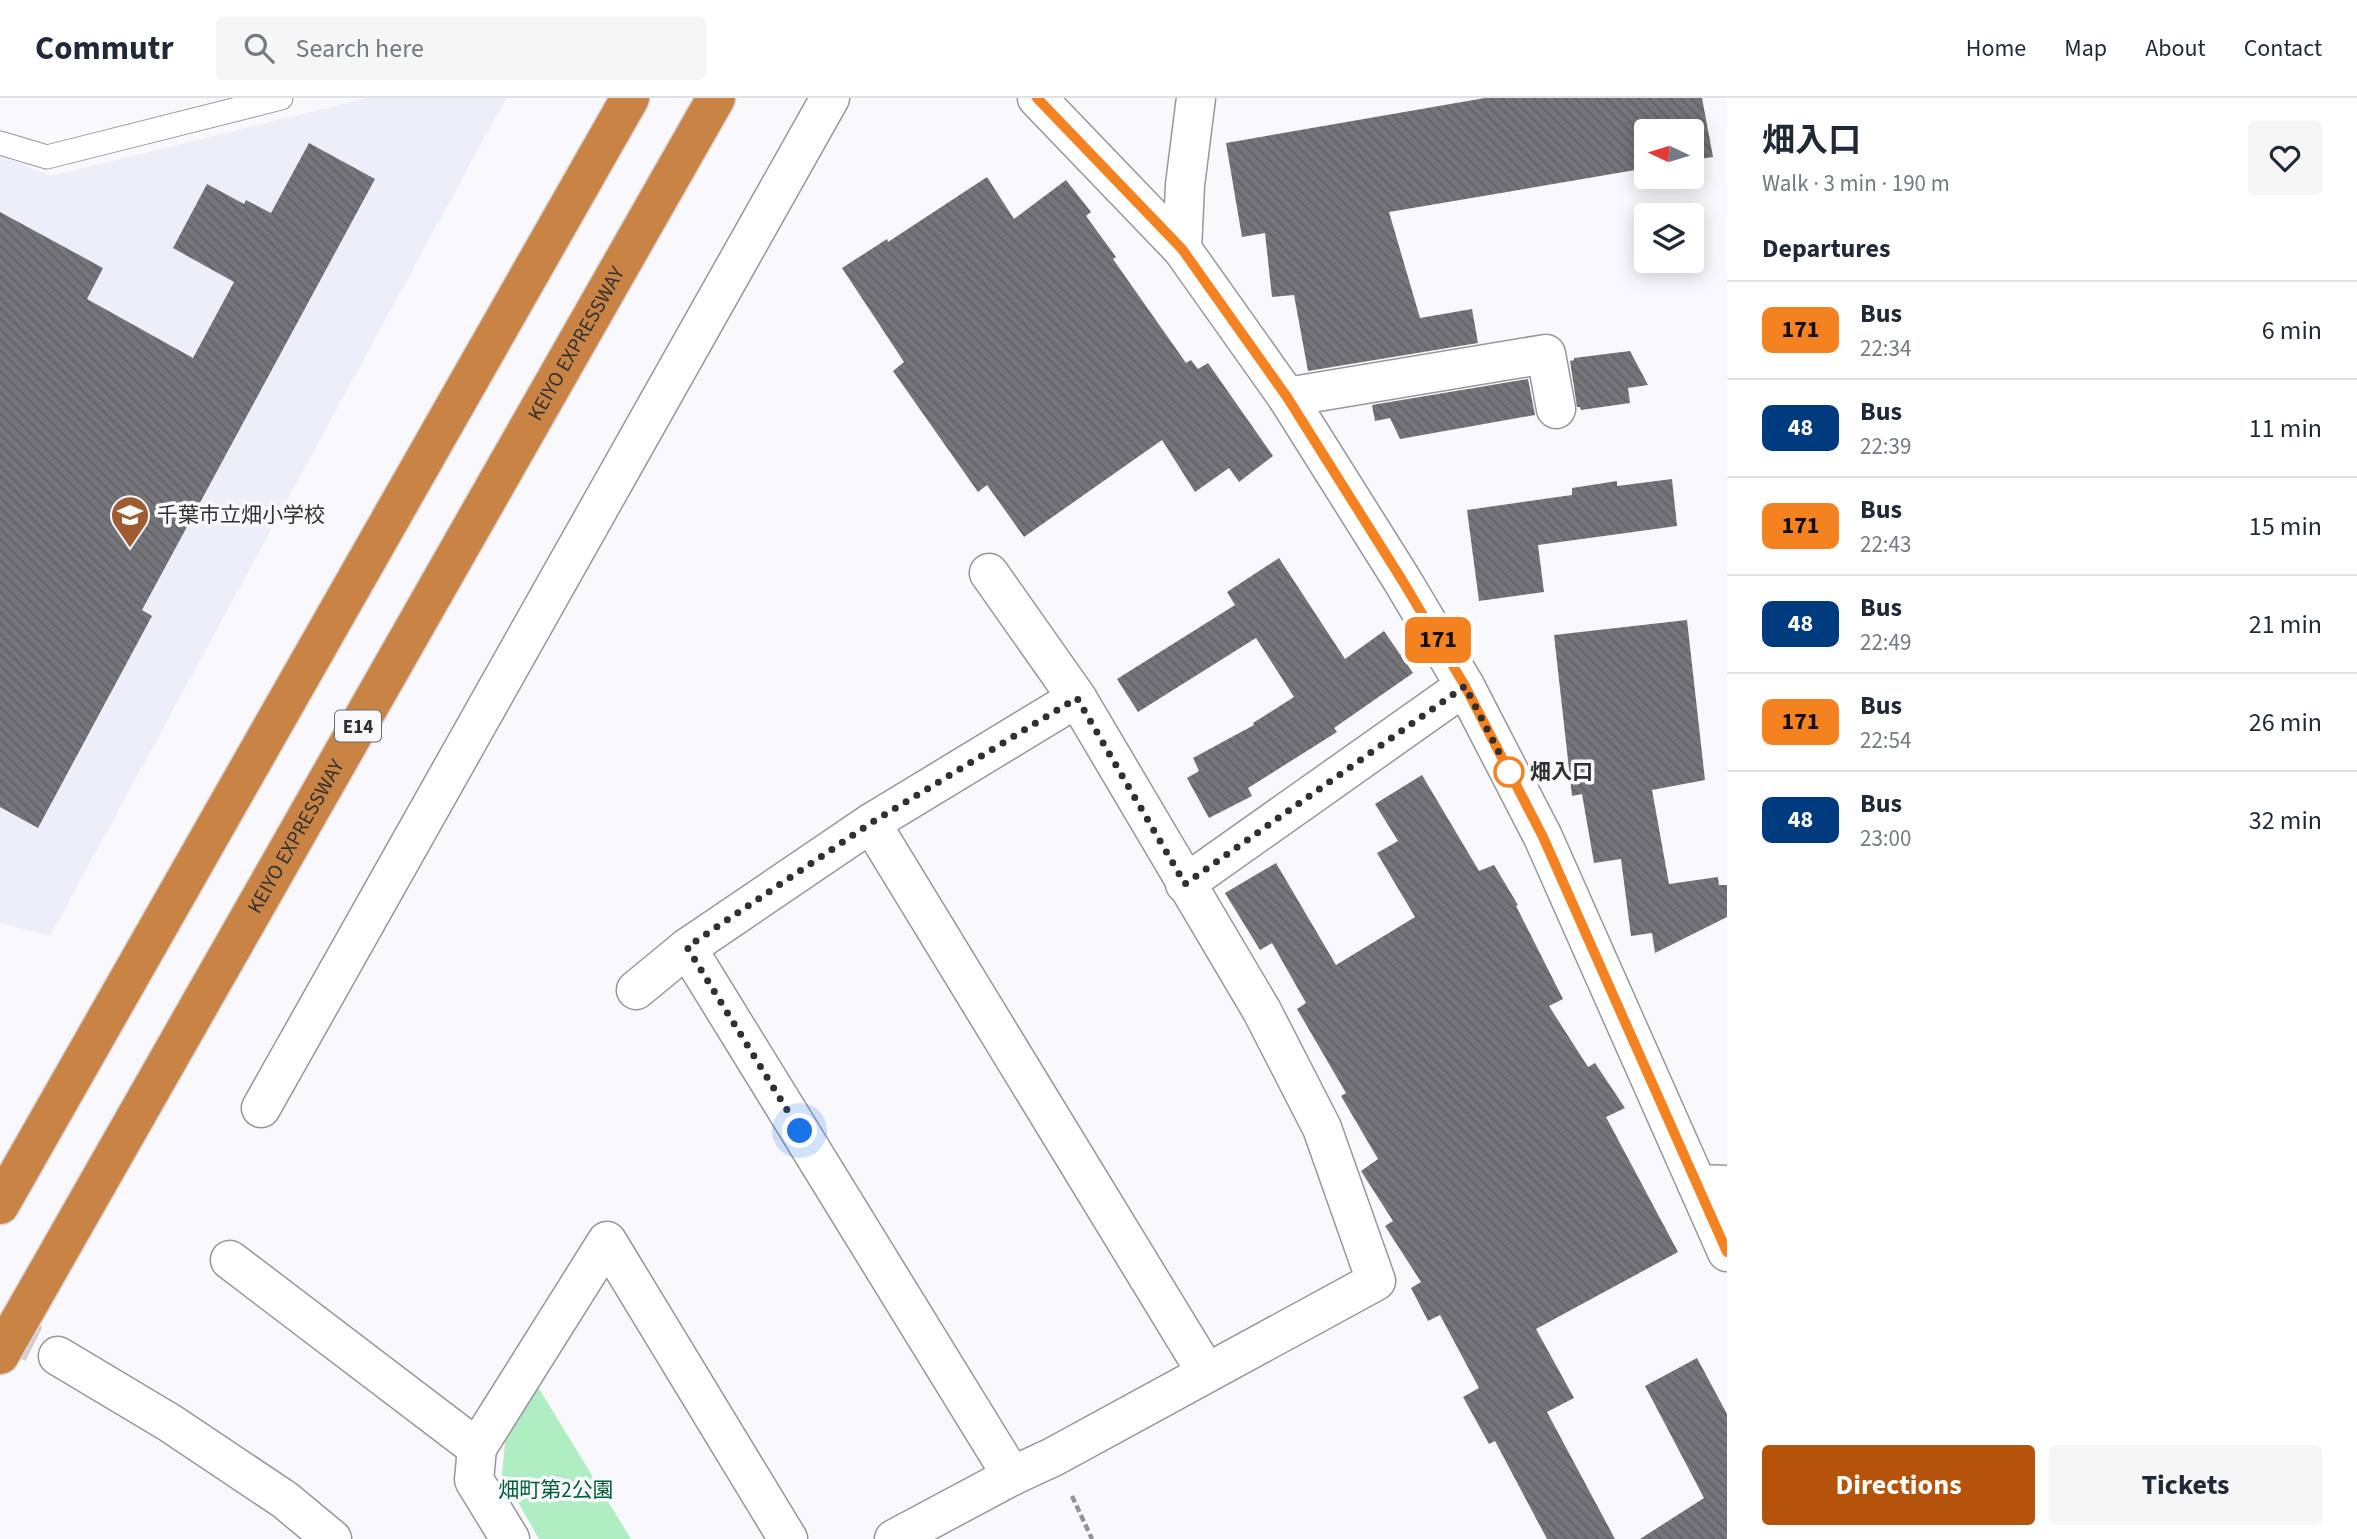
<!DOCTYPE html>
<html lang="en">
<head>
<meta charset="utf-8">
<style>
	body { margin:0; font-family:"Source Sans 3","Noto Sans JP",sans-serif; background:#f6f6f7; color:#1f2937; height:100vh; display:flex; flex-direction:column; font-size:26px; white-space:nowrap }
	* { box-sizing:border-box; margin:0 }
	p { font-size:23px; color:#747a83 }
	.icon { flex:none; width:38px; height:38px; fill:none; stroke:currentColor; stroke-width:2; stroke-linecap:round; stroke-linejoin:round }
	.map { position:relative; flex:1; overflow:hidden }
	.drawer { display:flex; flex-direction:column; background:#fff; width:630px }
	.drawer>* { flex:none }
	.badge { padding:0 14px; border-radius:10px; font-size:24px; line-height:46px }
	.needle { width:46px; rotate:274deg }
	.tools { position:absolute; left:1634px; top:21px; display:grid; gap:14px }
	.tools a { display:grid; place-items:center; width:70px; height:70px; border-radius:7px; background:#fff; box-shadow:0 4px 18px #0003; font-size:35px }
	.you { position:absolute; width:35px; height:35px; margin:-18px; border:5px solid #fff; border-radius:50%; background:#1a73e8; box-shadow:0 0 0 10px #1a73e833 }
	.map>.badge { position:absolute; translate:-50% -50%; box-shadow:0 0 0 4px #fff }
	h2 { padding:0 35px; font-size:26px; line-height:63px }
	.round { display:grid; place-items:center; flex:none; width:74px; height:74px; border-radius:7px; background:#f6f6f7 }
	.head { display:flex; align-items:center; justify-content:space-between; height:119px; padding:0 35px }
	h1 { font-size:33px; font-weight:700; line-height:52px }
	.action { display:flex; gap:14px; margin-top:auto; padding:14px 35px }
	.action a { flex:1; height:80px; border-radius:7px; background:#b45309; color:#fff; font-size:28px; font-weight:700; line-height:80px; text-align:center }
	.action a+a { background:#f6f6f7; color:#1f2937 }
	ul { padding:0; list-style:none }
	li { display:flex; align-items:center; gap:21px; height:98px; padding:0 35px; border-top:2px solid #e0e1e3 }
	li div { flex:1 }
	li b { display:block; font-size:26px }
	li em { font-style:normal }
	li .badge { min-width:77px; font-weight:700; text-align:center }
	header { display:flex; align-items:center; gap:42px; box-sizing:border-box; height:98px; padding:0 35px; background:#fff; border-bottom:2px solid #e0e1e3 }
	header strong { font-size:33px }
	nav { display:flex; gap:38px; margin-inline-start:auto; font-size:24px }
	.search { width:490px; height:63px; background:#f6f6f7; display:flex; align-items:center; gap:18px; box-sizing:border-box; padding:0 24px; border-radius:7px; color:#747a83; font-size:26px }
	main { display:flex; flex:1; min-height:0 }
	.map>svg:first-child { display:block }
	.built { fill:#eeeefb }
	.park { fill:#aeeec2 }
	.building { fill:url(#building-back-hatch) }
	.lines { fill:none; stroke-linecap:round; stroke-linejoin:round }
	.minor-tunnel { stroke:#d0d0d4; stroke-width:38; stroke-dasharray:38 19; stroke-linecap:butt }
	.service-casing { stroke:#97979b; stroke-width:25 }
	.minor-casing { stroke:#97979b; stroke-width:41 }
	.tertiary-casing { stroke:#97979b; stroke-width:41 }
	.motorway-casing { stroke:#d6d6d6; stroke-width:41 }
	.path { stroke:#939397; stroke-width:4.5; stroke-dasharray:7 3.5; stroke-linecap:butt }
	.service { stroke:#fff; stroke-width:23 }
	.minor { stroke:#fff; stroke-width:38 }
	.tertiary { stroke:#fff; stroke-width:38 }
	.motorway { stroke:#c98344; stroke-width:38 }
	.line-casing { stroke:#fff; stroke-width:16 }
	.line { stroke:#f58220; stroke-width:10 }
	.walk { stroke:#303032; stroke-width:7; stroke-dasharray:0 12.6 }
	.stop-dot { fill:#fff; stroke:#f58220; stroke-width:3.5 }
	.labels { text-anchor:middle; stroke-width:7; stroke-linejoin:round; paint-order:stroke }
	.shield { fill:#f8f8fd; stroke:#6c6c6f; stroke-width:2 }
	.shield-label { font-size:19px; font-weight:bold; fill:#303032 }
	.street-label { font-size:21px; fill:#303032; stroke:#f8f8fd }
	.poi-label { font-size:21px; fill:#303032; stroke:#f8f8fd; text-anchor:start }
	.stop-label { font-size:21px; font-weight:bold; fill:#303032; stroke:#f8f8fd; text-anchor:start }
	.park-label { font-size:21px; fill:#005f33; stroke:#f8f8fd }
</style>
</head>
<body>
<header>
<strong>Commutr</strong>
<div class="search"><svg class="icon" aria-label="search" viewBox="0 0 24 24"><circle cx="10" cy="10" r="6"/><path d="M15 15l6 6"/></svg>Search here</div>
<nav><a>Home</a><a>Map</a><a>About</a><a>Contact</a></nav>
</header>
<main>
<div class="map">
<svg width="1727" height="1441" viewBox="0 0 1727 1441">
	<defs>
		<pattern id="building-back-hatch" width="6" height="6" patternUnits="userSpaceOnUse" patternTransform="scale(1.75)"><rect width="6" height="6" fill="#75757a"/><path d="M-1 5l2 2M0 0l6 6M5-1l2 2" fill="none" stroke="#606065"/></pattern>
	</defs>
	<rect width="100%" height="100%" fill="#f8f8fd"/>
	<polygon class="built" points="368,0 506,0 50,838 0,825 0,57 51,78"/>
	<polygon class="park" points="538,1289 631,1441 539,1441 502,1376 505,1344"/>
	<g class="building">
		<polygon points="1485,0 1702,0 1713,59 1692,62 1692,33 1647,33 1647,70 1389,114 1420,220 1472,211 1478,245 1308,273 1294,197 1272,199 1265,135 1242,139 1226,45"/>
		<polygon points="309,45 375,81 142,512 152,518 38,730 0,709 0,114 103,170 87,201 193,260 234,184 173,150 207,86 244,106 246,102 271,115"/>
		<polygon points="987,79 1014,121 1066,82 1091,114 1086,118 1116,159 1113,161 1186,265 1191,262 1198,271 1208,265 1273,358 1239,384 1229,370 1195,394 1162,342 1024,439 987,387 978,394 893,273 904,264 842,170 887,141 888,144"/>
		<polygon points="1630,253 1648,287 1628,290 1630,305 1581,312 1580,309 1577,309 1570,263 1574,262 1574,260"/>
		<polygon points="1528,281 1535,317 1400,341 1390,320 1375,323 1372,307"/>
		<polygon points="1672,381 1677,428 1538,447 1544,494 1479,503 1467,412 1572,397 1572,390 1617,383 1617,388"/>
		<polygon points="1279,460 1345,561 1384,533 1413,575 1334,630 1337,634 1248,690 1252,698 1209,720 1187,680 1199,673 1193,660 1254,627 1253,625 1294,599 1256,540 1138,614 1117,581 1235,507 1227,494"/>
		<polygon points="1687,522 1705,682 1652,692 1669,786 1718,779 1719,787 1727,787 1727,819 1655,855 1652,835 1631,838 1621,761 1594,765 1582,696 1572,698 1554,537"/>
		<polygon points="1422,677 1479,773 1494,767 1518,807 1516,808 1563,901 1549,908 1588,969 1595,965 1625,1010 1606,1019 1678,1154 1536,1231 1574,1300 1547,1314 1615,1441 1547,1441 1495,1343 1489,1346 1463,1299 1479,1290 1440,1217 1428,1223 1411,1190 1421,1184 1385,1128 1393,1123 1361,1073 1378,1061 1341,998 1346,995 1297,911 1306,905 1272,845 1260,852 1225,795 1276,765 1336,867 1415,819 1377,755 1398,743 1375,706"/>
		<polygon points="1697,1260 1727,1316 1727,1441 1640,1441 1704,1400 1645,1288"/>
	</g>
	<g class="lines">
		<polyline class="minor-tunnel" points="0,1229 58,1258"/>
		<defs>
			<polyline id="service" points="0,45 47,59 281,0"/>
			<g id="minor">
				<polyline points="1182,151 1185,87 1196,0"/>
				<polyline points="1287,299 1546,256 1556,311"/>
				<polyline points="871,725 1206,1274"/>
				<polyline points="1185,786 1465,588"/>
				<polyline points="687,850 1012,1378"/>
				<polyline points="636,892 687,850 871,725 1077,600"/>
				<polyline points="261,1010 830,0"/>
				<polyline points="1697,1086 1727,1087"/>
				<polyline points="230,1162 477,1350 474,1382 510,1441"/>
				<polyline points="58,1258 170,1325 285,1402 332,1441"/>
				<polyline points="477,1350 607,1143 788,1441"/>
				<polyline points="894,1441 1012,1378 1053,1359 1376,1183 1322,1030 1262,913 1077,600 989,475"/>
			</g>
			<polyline id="tertiary" points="1037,0 1182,151 1287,299 1402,482 1465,588 1543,739 1727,1154"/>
			<g id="motorway">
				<polyline points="0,1107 630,0"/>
				<path id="s1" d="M0 1257 716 0"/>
			</g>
		</defs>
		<use href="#service" class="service-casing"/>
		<use href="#minor" class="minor-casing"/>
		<use href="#tertiary" class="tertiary-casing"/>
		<use href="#motorway" class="motorway-casing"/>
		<polyline class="path" points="1072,1398 1092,1441"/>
		<use href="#service" class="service"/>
		<use href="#minor" class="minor"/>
		<use href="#tertiary" class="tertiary"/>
		<use href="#motorway" class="motorway"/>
	</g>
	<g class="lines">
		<defs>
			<polyline id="line" points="1037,0 1182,151 1287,299 1402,482 1465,588 1543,739 1727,1154"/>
		</defs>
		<use href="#line" class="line-casing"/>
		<use href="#line" class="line"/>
		<polyline class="walk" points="800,1033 687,849 871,725 1077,600 1185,786 1465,588 1509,674"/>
	</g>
	<defs>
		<symbol id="school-pin" viewBox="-11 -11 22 30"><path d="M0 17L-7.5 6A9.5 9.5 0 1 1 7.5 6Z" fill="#a15b30" stroke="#f8f8fd"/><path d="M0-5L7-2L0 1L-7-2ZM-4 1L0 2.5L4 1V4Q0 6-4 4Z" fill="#fff"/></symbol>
	</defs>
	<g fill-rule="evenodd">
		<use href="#school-pin" x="108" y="395" width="44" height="60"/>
	</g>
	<circle class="stop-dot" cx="1509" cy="674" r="14"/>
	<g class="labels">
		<rect class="shield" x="335" y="612.5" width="46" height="31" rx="5"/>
		<g class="shield-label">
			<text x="358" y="635">E14</text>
		</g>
		<g class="street-label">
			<text dy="7" stroke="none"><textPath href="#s1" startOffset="1164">KEIYO EXPRESSWAY</textPath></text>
			<text dy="7" stroke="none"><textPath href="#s1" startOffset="597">KEIYO EXPRESSWAY</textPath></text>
		</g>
		<g class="poi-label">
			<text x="157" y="424">千葉市立畑小学校</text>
		</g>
		<g class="stop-label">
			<text x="1530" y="681">畑入口</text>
		</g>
		<g class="park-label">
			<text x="556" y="1399">畑町第2公園</text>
		</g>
	</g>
</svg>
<div class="tools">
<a><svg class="needle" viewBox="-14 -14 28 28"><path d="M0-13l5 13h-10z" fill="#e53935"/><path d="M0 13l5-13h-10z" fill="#747a83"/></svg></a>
<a><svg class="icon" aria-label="layers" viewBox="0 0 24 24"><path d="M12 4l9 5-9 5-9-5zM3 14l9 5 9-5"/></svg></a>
</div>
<div class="you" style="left:800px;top:1033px"></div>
<b class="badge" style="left:1438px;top:542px;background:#f58220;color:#111">171</b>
</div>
<section class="drawer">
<div class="head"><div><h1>畑入口</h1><p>Walk · 3 min · 190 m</p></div><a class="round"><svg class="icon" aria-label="heart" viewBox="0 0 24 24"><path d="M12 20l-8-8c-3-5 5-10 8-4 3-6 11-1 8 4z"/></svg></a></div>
<h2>Departures</h2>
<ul>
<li><span class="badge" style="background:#f58220;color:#111">171</span><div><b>Bus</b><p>22:34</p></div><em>6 min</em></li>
<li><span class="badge" style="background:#003b80;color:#fff">48</span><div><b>Bus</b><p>22:39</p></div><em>11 min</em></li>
<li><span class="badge" style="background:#f58220;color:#111">171</span><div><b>Bus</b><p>22:43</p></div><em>15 min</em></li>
<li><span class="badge" style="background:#003b80;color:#fff">48</span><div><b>Bus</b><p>22:49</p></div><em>21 min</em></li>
<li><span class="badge" style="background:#f58220;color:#111">171</span><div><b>Bus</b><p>22:54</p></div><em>26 min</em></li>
<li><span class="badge" style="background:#003b80;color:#fff">48</span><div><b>Bus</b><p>23:00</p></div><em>32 min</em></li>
</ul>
<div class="action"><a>Directions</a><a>Tickets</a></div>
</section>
</main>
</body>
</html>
